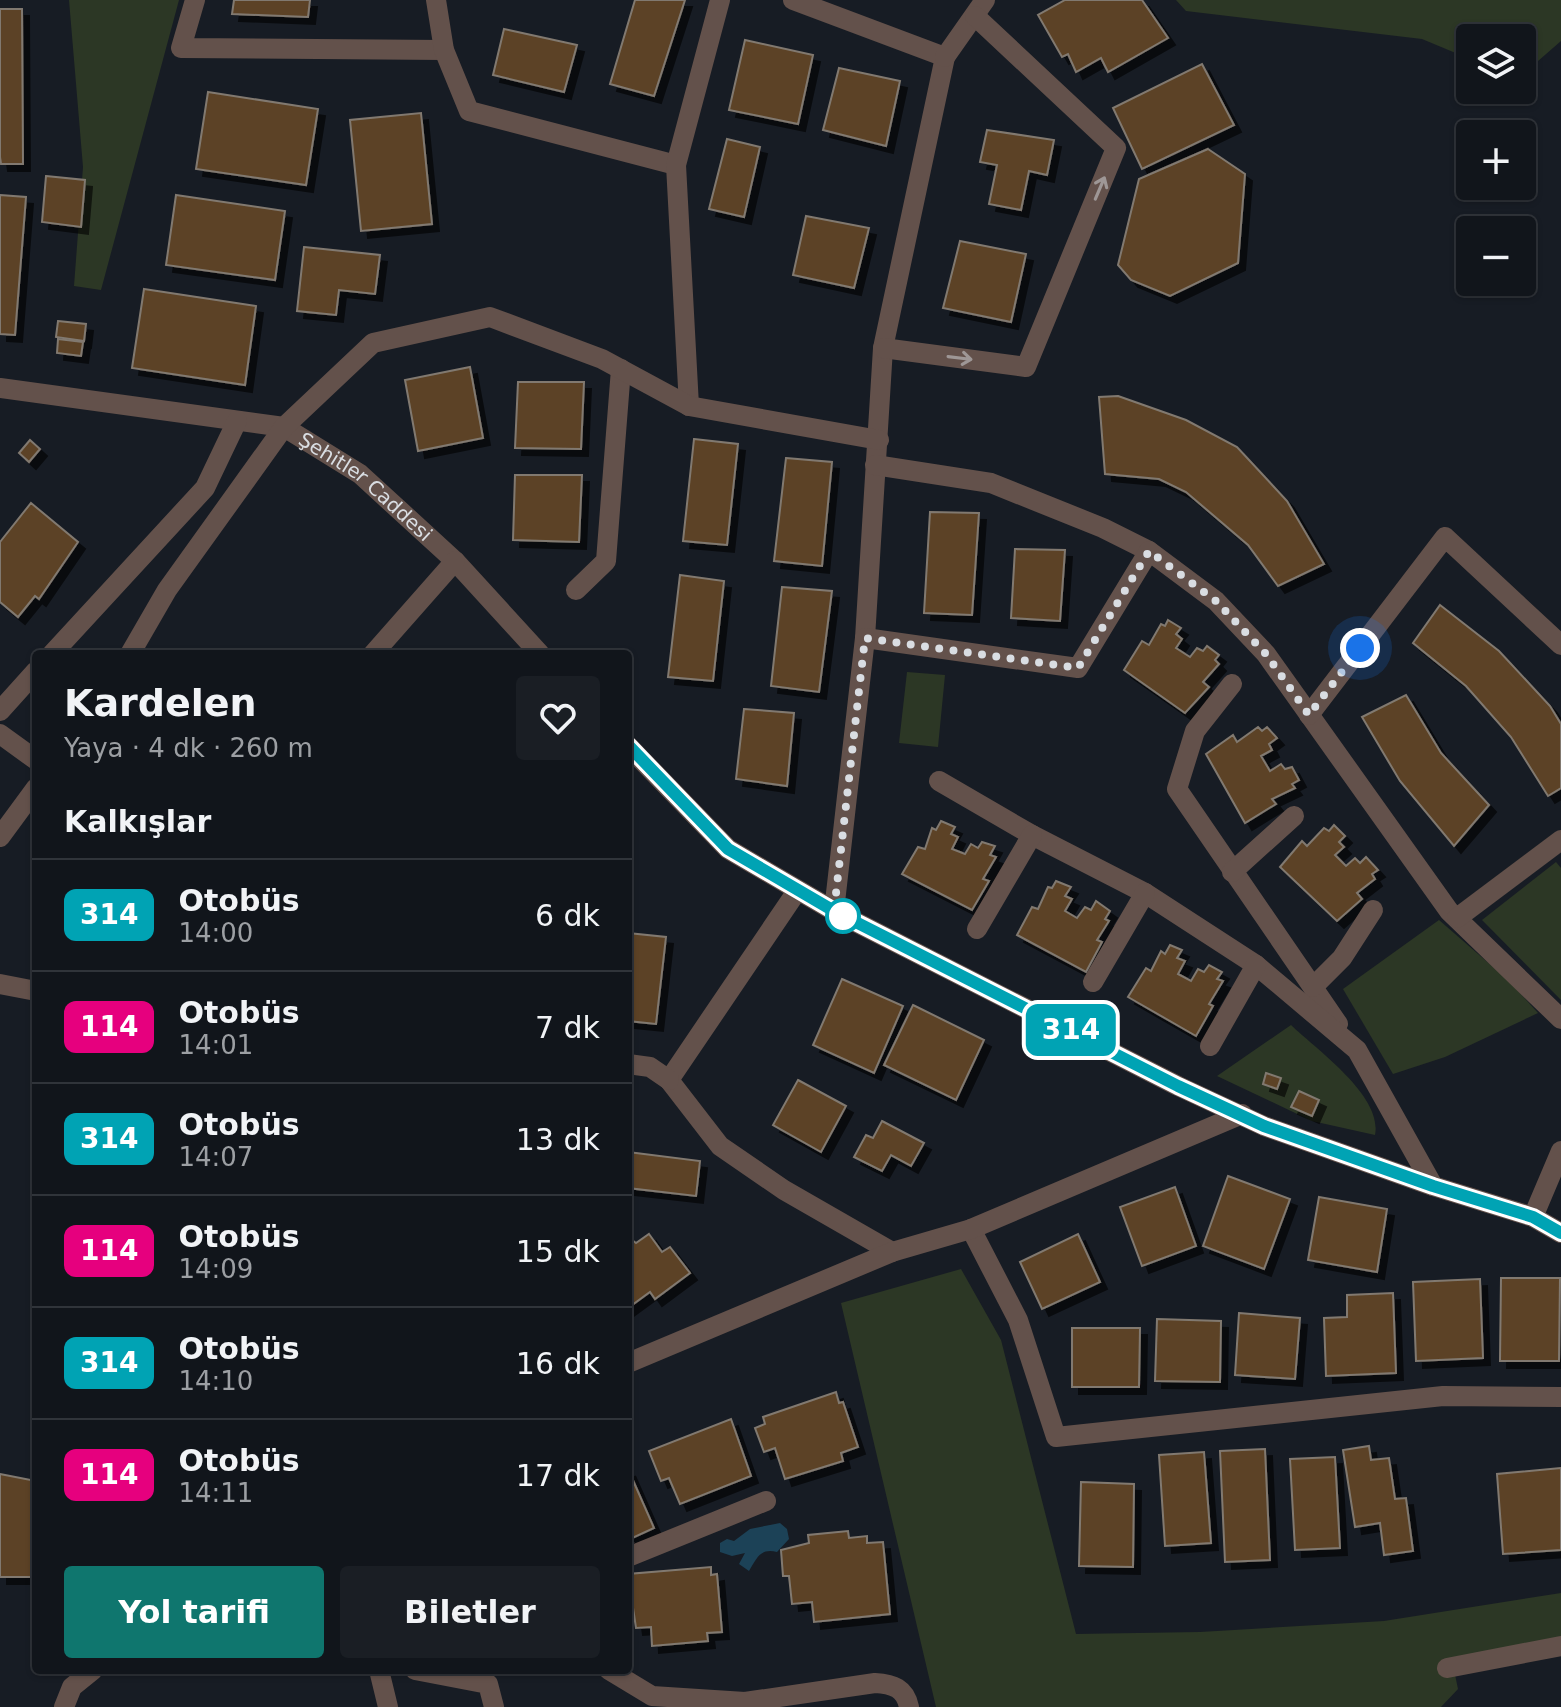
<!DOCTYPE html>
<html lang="tr">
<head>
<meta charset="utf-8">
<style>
	body { margin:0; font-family:"DejaVu Sans",sans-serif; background:#1a1e24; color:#f1f3f6; height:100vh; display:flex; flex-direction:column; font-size:30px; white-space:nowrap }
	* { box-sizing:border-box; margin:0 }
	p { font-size:26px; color:#9c9fa3 }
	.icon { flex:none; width:44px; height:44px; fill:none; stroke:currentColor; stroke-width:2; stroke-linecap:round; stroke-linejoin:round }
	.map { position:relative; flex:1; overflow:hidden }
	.panel { position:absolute; left:32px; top:650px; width:600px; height:1024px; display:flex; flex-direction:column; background:#11151b; border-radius:8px; box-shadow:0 2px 6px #0004,0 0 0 2px #30343a }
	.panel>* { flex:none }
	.badge { padding:0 16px; border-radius:12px; font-size:28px; line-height:52px }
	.tools { position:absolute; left:1456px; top:24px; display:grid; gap:16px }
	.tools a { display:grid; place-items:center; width:80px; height:80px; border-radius:8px; background:#11151b; box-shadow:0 2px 6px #0004,0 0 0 2px #30343a; font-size:40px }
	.you { position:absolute; width:40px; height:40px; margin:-20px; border:6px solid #fff; border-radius:50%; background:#1a73e8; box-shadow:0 0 0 12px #1a73e833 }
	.map>.badge { position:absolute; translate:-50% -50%; box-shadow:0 0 0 4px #fff }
	h2 { padding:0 32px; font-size:30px; line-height:72px }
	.round { display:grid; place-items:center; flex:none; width:84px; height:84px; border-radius:8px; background:#1a1e24 }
	.headline { display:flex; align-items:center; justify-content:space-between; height:136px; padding:0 32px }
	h1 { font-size:38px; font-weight:700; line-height:60px }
	.button { display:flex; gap:16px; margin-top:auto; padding:16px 32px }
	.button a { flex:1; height:92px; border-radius:8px; background:#0f766e; color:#fff; font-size:32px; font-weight:700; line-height:92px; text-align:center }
	.button a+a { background:#1a1e24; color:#f1f3f6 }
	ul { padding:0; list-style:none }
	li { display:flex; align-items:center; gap:24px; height:112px; padding:0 32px; border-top:2px solid #30343a }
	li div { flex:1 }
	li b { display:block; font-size:30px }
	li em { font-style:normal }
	li .badge { min-width:88px; font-weight:700; text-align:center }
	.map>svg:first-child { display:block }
	.green { fill:#2c3725 }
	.water { fill:#1c4257 }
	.building { fill:#5c4225; stroke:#817970; stroke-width:2; filter:url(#shadow) }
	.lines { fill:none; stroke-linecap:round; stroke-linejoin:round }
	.minor { stroke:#63514b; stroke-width:20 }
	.oneway { stroke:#9e9796 }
	.line-casing { stroke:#fff; stroke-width:18 }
	.line { stroke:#00a3b4; stroke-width:12 }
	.walk { stroke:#d9dde2; stroke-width:8; stroke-dasharray:0 14.4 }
	.stop-dot { fill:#fff; stroke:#00a3b4; stroke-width:4 }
	.labels { text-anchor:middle; stroke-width:8; stroke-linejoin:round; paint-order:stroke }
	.street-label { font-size:20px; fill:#d9dde2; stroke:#050709 }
</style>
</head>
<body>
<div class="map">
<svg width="1561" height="1707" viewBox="0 0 1561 1707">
	<defs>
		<filter id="shadow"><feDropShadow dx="7" dy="7" stdDeviation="0" flood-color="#0009"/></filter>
	</defs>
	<rect width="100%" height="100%" fill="#171c24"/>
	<g class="green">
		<polygon points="69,0 179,0 101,290 74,286 83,167"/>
		<polygon points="1176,0 1561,0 1561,41 1522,75 1522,38 1470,38 1470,59 1422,39 1186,11"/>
		<polygon points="907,672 945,675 938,747 899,743"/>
		<polygon points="1556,862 1561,868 1561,1000 1482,920"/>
		<polygon points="1439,920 1508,980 1538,1013 1445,1057 1393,1074 1343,989"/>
		<path d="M1291 1025C1317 1050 1383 1096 1375 1135L1312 1121 1217 1076Z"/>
		<polygon points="961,1269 1001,1340 1076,1634 1200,1632 1384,1621 1561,1593 1561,1638 1452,1660 1458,1689 1441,1707 936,1707 841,1303"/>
	</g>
	<path class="water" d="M780 1523 787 1529 789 1539 777 1552C760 1548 757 1558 749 1571L739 1564 745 1553 732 1556 720 1552V1543L727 1539 734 1541 750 1529Z"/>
	<g class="building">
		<polygon points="234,0 310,0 308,17 232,14"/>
		<polygon points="635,0 685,0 654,96 610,84"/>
		<polygon points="1065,0 1142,0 1168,38 1108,72 1101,58 1076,72 1068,54 1062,57 1038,15"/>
		<polygon points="0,9 22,9 23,164 1,164 0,157"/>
		<polygon points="504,29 577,45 564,92 493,75"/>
		<polygon points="745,40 813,55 798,124 729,110"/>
		<polygon points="1202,64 1234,125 1142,169 1113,108"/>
		<polygon points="839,68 900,81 886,146 823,130"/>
		<polygon points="208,92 318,109 306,185 196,169"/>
		<polygon points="421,113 432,224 361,231 350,120"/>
		<polygon points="987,130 1054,140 1047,175 1029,171 1021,210 989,204 997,165 980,162"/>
		<polygon points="727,139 760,147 744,217 709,209"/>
		<polygon points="1208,149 1245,174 1238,263 1170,296 1131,280 1118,265 1139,179"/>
		<polygon points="46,176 85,180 81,227 42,222"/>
		<polygon points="0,195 26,197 15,335 0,334"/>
		<polygon points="176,195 285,211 275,280 166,265"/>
		<polygon points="806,216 869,228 854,288 793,275"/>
		<polygon points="960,241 1026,254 1011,322 943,308"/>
		<polygon points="304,247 380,255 375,294 339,290 336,315 297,311"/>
		<polygon points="144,289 256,306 245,385 132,368"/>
		<polygon points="58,321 86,324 84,341 56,337"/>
		<polygon points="58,339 83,342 81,356 57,353"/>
		<polygon points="470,367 483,438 418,451 405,380"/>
		<polygon points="518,382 584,382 581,449 515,448"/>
		<polygon points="1118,396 1186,420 1237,447 1287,501 1324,564 1278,586 1248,545 1186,492 1159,479 1105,474 1099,397"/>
		<polygon points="694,439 738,444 727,545 683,541"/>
		<polygon points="30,440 40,449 29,462 19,453"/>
		<polygon points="786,458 832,462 822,566 774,561"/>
		<polygon points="515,475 582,475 579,542 513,540"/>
		<polygon points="31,503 78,542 39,599 35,596 18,617 0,602 0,542"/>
		<polygon points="930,512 979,513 972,615 924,613"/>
		<polygon points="1015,549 1065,550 1060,621 1011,618"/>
		<polygon points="680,575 724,581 713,681 668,677"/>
		<polygon points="782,587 832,591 819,692 771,686"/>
		<polygon points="1440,605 1499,651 1550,706 1561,724 1561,788 1548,796 1511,737 1466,686 1413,643"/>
		<polygon points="1168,620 1181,628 1176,634 1182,639 1176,648 1190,657 1197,648 1203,651 1207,646 1219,655 1215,660 1219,664 1203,682 1209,687 1185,713 1124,670 1142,641 1149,645 1161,624 1165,626"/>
		<polygon points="1406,695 1441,753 1489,805 1454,846 1400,781 1362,717"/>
		<polygon points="744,709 794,713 787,786 736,779"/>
		<polygon points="1258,727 1262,731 1267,727 1277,738 1269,744 1272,750 1261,756 1270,771 1281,764 1285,769 1292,767 1299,780 1292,784 1295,788 1272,799 1276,804 1245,823 1206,754 1233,735 1237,742"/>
		<polygon points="941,821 955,827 951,834 958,837 952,849 965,854 971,844 978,848 982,842 995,846 990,855 996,857 983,879 989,881 972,910 902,874 918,847 925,849 932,828 936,830"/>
		<polygon points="1334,825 1345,836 1339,842 1344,847 1335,855 1346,866 1355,858 1360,863 1366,857 1378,870 1372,874 1375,879 1357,893 1362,899 1337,921 1280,867 1302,841 1307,846 1324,828 1329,831"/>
		<polygon points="1056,881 1071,887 1065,896 1072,899 1065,911 1077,918 1085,907 1091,910 1096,901 1110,911 1105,919 1109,921 1097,940 1102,942 1086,972 1017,935 1032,907 1038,909 1048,887 1052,888"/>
		<polygon points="628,933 666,937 656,1024 628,1021"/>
		<polygon points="1170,945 1182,950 1177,958 1185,961 1178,974 1191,981 1198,969 1204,972 1209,965 1222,972 1217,979 1223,981 1209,1004 1213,1006 1196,1036 1128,997 1146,968 1151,971 1161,951 1165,954"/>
		<polygon points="842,979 903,1006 874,1073 813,1045"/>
		<polygon points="913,1005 984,1040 956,1100 884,1065"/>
		<polygon points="1266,1073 1281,1078 1277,1089 1263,1084"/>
		<polygon points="798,1080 846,1106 821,1152 773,1125"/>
		<polygon points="1299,1091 1319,1100 1312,1116 1291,1107"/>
		<polygon points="882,1121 924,1143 911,1166 891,1155 882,1171 854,1157 866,1135 873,1138"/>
		<polygon points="628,1152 700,1161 696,1196 628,1188"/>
		<polygon points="1228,1176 1290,1199 1264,1269 1203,1246"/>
		<polygon points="1175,1187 1196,1246 1142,1266 1120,1207"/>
		<polygon points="1319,1197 1387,1209 1377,1272 1308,1260"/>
		<polygon points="649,1234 662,1252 670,1247 690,1273 655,1299 650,1292 628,1308 628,1237 636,1243"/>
		<polygon points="1078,1234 1100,1282 1042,1309 1020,1262"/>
		<polygon points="1501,1278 1560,1278 1559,1361 1500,1361"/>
		<polygon points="1480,1279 1483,1358 1416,1361 1413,1282"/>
		<polygon points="1393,1293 1396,1373 1326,1376 1324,1318 1347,1317 1347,1295"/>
		<polygon points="1239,1313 1300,1318 1295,1379 1235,1375"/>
		<polygon points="1157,1319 1221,1321 1220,1382 1155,1381"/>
		<polygon points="1072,1328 1140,1328 1139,1387 1072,1387"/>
		<polygon points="836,1392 839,1403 843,1402 858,1447 841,1453 843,1461 785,1479 775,1448 764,1452 755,1428 765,1424 763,1417"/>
		<polygon points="731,1419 751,1476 680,1504 669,1478 661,1481 649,1451"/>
		<polygon points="1369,1446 1371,1460 1389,1458 1395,1499 1406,1498 1413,1551 1384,1555 1380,1523 1355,1527 1343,1450"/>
		<polygon points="1265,1449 1270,1560 1225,1562 1220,1451"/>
		<polygon points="1204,1452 1211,1543 1165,1546 1159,1455"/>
		<polygon points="1335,1457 1340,1548 1295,1550 1290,1459"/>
		<polygon points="1561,1468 1561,1550 1503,1554 1497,1474"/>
		<polygon points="628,1469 654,1528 632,1538 633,1542 628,1544"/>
		<polygon points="0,1474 36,1481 36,1577 0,1577"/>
		<polygon points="1081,1482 1134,1484 1133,1567 1079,1566"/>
		<polygon points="848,1531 849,1538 867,1536 867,1543 883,1542 890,1614 814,1622 812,1602 792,1604 789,1576 783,1576 781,1550 809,1543 808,1535"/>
		<polygon points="711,1567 711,1575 717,1574 722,1632 707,1633 708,1641 652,1646 651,1627 636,1628 628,1574"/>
	</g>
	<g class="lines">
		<g class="minor">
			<polyline points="195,0 181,48 444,50"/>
			<polyline points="436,0 444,50 469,111 676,165"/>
			<polyline points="793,0 945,57 883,348 865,638 834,911"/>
			<polyline points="945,57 985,0"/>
			<polyline points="883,348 1026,367 1116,148 975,16"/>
			<path id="s1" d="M0 388 284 427 360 474 455 561 540 654"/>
			<polyline points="689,406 676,165 720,0"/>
			<polyline points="875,465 991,483 1103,528 1149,551 1216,601 1266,654 1449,911 1561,1019"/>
			<polyline points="576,590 606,561 621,369"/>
			<polyline points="865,638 1078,668 1149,551"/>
			<polyline points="52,654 205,488 237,421"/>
			<polyline points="130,654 167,590 284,427 373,343 490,317 602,359 689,406 879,440"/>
			<polyline points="373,654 455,561"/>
			<polyline points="1232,684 1195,731 1177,789 1338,1024"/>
			<polyline points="0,711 36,671"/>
			<polyline points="1309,715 1445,537 1561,645"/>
			<polyline points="0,734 36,760"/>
			<polyline points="628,746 728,849 834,911 1178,1086 1264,1126 1433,1186 1533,1217 1561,1233"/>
			<polyline points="939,781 1032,835 1145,893 1256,965 1357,1050 1433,1186"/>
			<polyline points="0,837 36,788"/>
			<polyline points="1232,872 1294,816"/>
			<polyline points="797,891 669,1080 720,1146 784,1190 892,1252"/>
			<polyline points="1457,918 1561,840"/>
			<polyline points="977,929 1032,835"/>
			<polyline points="1093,982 1145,893"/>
			<polyline points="0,984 36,991"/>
			<polyline points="1313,987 1342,958 1373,910"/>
			<polyline points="1210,1046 1256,965"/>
			<polyline points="628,1064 650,1067 669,1080"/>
			<polyline points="1533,1217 1561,1151"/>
			<polyline points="971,1229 1018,1320 1056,1437 1443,1396 1561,1397"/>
			<polyline points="628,1363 892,1252 971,1229 1242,1114"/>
			<polyline points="628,1557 766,1501"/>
			<polyline points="1447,1668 1561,1646"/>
			<polyline points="379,1670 388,1707"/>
			<polyline points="415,1670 488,1684 494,1707"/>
			<path d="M609 1670 652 1696 745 1702 875 1683C893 1684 905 1688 909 1707"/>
			<polyline points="64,1707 72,1687 93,1670"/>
		</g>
	</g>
	<defs><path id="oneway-shaft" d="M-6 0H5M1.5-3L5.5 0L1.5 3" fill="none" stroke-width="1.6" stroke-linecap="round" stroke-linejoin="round" transform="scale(2)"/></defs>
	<g class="oneway">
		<use href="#oneway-shaft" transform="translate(1100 188) rotate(-67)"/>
		<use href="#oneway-shaft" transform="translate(960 358) rotate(7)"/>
	</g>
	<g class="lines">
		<defs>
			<polyline id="line" points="628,745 728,849 834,911 1178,1086 1264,1126 1433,1186 1533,1217 1561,1233"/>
		</defs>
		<use href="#line" class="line-casing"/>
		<use href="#line" class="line"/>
		<polyline class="walk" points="843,916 834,911 865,638 1078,668 1149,551 1216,601 1266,654 1309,715 1360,648"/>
	</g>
	<circle class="stop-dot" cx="843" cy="916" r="16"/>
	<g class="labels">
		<g class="street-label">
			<text dy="7" stroke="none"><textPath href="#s1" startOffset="388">Şehitler Caddesi</textPath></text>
		</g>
	</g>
</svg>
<div class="tools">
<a><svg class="icon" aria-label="layers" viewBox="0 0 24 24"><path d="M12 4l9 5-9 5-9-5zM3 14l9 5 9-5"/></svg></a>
<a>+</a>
<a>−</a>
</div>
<div class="you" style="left:1360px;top:648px"></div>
<b class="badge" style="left:1071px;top:1030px;background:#00a3b4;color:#fff">314</b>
<section class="panel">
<div class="headline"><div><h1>Kardelen</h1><p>Yaya · 4 dk · 260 m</p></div><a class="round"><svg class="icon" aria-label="heart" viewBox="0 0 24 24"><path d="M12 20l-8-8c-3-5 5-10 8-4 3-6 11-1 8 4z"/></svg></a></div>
<h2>Kalkışlar</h2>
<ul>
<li><span class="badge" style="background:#00a3b4;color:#fff">314</span><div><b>Otobüs</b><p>14:00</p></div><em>6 dk</em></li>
<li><span class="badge" style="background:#e6007e;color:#fff">114</span><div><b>Otobüs</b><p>14:01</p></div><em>7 dk</em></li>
<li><span class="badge" style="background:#00a3b4;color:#fff">314</span><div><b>Otobüs</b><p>14:07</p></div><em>13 dk</em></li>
<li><span class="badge" style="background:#e6007e;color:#fff">114</span><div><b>Otobüs</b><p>14:09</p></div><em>15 dk</em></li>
<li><span class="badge" style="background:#00a3b4;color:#fff">314</span><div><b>Otobüs</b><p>14:10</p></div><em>16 dk</em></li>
<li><span class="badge" style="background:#e6007e;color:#fff">114</span><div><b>Otobüs</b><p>14:11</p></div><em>17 dk</em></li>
</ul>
<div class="button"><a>Yol tarifi</a><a>Biletler</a></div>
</section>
</div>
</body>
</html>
